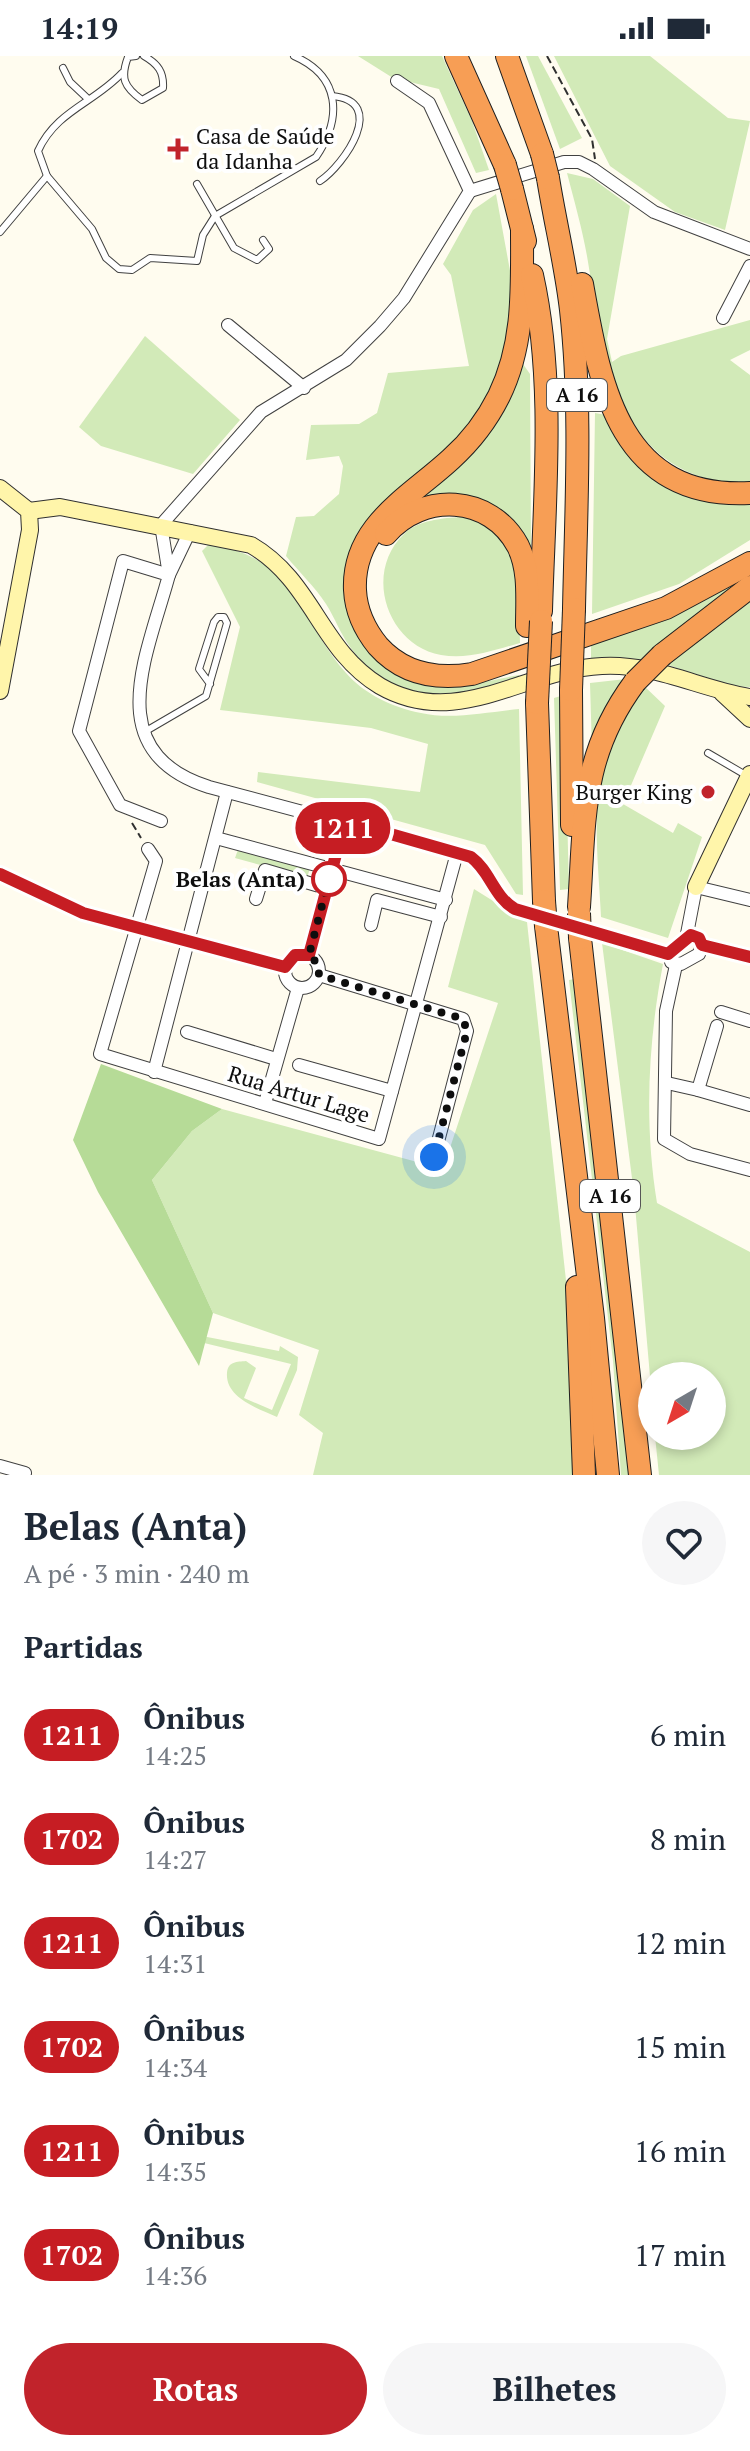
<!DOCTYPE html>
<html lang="pt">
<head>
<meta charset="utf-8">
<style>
	body { margin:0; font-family:"PT Serif",serif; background:#f6f6f7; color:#1f2937; height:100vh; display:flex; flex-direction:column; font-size:30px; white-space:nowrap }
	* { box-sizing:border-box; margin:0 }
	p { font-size:26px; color:#747a83 }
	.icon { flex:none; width:44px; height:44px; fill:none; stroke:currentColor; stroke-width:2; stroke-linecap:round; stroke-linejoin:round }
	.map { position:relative; height:1419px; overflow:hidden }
	.details { display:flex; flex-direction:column; background:#fff; flex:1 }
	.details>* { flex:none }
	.badge { padding:0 16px; border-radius:26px; font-size:28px; line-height:52px }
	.needle { width:52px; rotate:219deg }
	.fabs { position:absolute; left:638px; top:1306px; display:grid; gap:16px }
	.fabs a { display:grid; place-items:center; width:88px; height:88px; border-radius:50%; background:#fff; box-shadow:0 4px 12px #0003; font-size:40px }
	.you { position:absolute; width:40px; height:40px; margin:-20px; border:6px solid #fff; border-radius:50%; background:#1a73e8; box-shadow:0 0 0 12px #1a73e833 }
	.map>.badge { position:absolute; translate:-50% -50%; box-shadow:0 0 0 4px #fff }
	h2 { padding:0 24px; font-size:30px; line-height:72px }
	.round { display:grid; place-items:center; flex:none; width:84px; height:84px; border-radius:42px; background:#f6f6f7 }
	.head { display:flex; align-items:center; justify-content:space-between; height:136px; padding:0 24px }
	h1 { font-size:38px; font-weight:800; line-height:60px }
	.primary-button { display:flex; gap:16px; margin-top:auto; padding:16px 24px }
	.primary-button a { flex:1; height:92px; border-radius:48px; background:#c1232b; color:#fff; font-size:32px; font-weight:800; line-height:92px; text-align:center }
	.primary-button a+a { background:#f6f6f7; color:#1f2937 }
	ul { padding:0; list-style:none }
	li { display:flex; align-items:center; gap:24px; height:104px; padding:0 24px }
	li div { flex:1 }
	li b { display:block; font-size:30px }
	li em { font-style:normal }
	li .badge { min-width:88px; font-weight:700; text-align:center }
	.status { display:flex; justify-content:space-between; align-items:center; height:56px; padding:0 40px; background:#fff; direction:ltr }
	.status svg { height:22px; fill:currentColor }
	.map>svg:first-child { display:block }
	.green { fill:#d2eab8 }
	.forest { fill:#b6db97 }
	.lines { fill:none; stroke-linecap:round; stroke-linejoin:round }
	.lane-casing { stroke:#414141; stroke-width:8 }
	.street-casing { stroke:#414141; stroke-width:14 }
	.secondary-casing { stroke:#303030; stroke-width:18 }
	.highway-casing { stroke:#1f1f1f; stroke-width:24 }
	.path { stroke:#303030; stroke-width:2; stroke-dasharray:8 4; stroke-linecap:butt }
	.lane { stroke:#fff; stroke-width:6 }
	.street { stroke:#fff; stroke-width:12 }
	.secondary { stroke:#fff5aa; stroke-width:16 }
	.highway { stroke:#f79e55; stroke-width:22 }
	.highway-bridge-casing { stroke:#1f1f1f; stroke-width:24; stroke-linecap:butt }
	.highway-bridge { stroke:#f79e55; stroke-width:22 }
	.line-casing { stroke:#fff; stroke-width:18 }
	.line { stroke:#c61d23; stroke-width:12 }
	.walk { stroke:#0e0e0e; stroke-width:8; stroke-dasharray:0 14.4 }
	.poi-dot { fill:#c1232b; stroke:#fff; stroke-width:3 }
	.stop-dot { fill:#fff; stroke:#c61d23; stroke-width:4 }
	.labels { text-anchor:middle; stroke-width:8; stroke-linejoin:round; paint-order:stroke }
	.shield { fill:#fff; stroke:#565656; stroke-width:2 }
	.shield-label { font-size:20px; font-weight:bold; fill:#0e0e0e }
	.poi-label { font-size:22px; fill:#0e0e0e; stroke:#fff; text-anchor:start }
	.stop-label { font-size:22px; font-weight:bold; fill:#0e0e0e; stroke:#fff; text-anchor:end }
	.street-label { font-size:22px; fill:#0e0e0e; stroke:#fff }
</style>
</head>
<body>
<div class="status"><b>14:19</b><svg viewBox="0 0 49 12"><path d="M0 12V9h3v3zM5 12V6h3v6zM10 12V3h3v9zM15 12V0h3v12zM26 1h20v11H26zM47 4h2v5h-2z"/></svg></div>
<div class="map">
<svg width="750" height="1419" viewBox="0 0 750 1419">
	<rect width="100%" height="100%" fill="#fffcef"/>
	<g class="green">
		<polygon points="358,0 442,0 472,65 489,114 476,117 439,33 393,22"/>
		<polygon points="526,0 538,0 582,82 560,93"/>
		<polygon points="554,0 650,0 728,62 750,65 725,174 675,156 610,110"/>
		<path d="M567 117 593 123 630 150 607 283 612 306 621 300 750 264V294L730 304 750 319V429C616 424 605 307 587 200 582 172 574 144 567 117Z"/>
		<path d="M496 138 517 253 493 342 349 514 393 617C440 640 470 628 519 619V628C456 643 394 651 350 591 340 577 335 562 326 548 315 531 299 516 286 500L296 461 314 460 339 438 343 410 339 400 306 404 311 369 359 368 377 357 388 317 469 310 451 219 443 208 473 154Z"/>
		<polygon points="145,280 240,364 193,418 101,390 79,371"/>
		<polygon points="523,308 530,318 531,493 519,474 417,443 509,343"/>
		<polygon points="595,357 606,359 640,406 750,444 750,484 679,528 592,558"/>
		<path d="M462 461C527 477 519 533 520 587 494 594 468 604 441 599 387 589 363 517 404 478 418 464 443 462 462 461Z"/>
		<path d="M208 489C294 498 298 562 346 617 364 638 394 652 421 657 452 664 487 656 519 653L523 839 516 838 485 789 257 726 258 716 420 736 428 688 371 672 220 654 240 571 202 495Z"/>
		<polygon points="750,518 750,527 646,603 591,603 591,589 686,553"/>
		<polygon points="750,545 750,631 725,630 666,608 678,595"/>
		<polygon points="626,623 592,694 590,627"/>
		<path d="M643 629 665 650 623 748 673 777 678 767 702 781 668 882 601 861C599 817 593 770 600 725 605 691 626 659 643 629Z"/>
		<polygon points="564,639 569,833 560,834 554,642"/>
		<polygon points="239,791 310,812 307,822 235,802"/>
		<polygon points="474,833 527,866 574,1298 578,1419 313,1419 323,1377 299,1359 319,1294 213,1257 152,1124 192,1075 222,1053 443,1113 498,947 448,931"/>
		<path d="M602 887 663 908C648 987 644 1067 657 1147L750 1196V1419H659L655 1380H712V1320H652V1343L634 1138Z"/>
		<polygon points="575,923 632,1419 621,1419 613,1305 569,924"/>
		<path d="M202 1280 279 1295 280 1290 298 1301 297 1314 277 1361C259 1353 225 1342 227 1317 228 1305 237 1306 246 1305L256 1312 244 1342 272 1354 291 1308 204 1287Z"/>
	</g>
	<polygon class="forest" points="101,1008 222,1053 192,1075 152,1124 213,1257 199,1310 98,1136 73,1084"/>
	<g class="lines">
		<defs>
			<g id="lane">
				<path d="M136 0 128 1C120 22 124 31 142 44L163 32C164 16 158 8 144 0"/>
				<polyline points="63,12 70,26 87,42"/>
				<path d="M122 17C94 47 56 55 38 95L47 120 92 173 106 202 119 213 132 214 150 202 197 205 203 179 215 160 316 101C343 61 340 20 294 0"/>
				<path d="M320 125C344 109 389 45 332 40"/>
				<polyline points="197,128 234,192 257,204 269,193 263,184"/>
				<polyline points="0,176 47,120"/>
				<polyline points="146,675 206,640 227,567 224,561 218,561 214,566 199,613 210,628"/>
				<polyline points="708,697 749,721"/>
			</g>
			<g id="street">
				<polyline points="470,135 564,106 579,106 593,113 654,156 750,193"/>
				<polyline points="723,262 750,210"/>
				<polyline points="228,269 304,332"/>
				<polyline points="190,475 169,519 161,469 261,356 346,304 380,270 404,242 470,135 429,47 397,25"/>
				<path d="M161 765 120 749 79 675 123 505 169 519C147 600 99 696 209 731L471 801C490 815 494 841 515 853L668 898"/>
				<polyline points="216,782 446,844"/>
				<polyline points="148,793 156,805 100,998 379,1083 457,797"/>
				<polyline points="0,818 83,857 285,911"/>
				<polyline points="256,843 265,814 326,832"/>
				<polyline points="371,869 377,844 441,861"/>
				<polyline points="686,883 696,831 750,844"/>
				<polyline points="702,889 750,901"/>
				<circle cx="302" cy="915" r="17"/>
				<polyline points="668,898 691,879 699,882 702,889"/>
				<polyline points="309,899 345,765"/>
				<polyline points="671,906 681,908 699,898 702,889"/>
				<polyline points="676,909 666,955 664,1083 690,1098 750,1114"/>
				<polyline points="319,919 463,963 467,975 434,1101"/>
				<polyline points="721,956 750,965"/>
				<polyline points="717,970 698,1034 750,1049"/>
				<polyline points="187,976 276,1003"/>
				<polyline points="299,1009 392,1035"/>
				<polyline points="154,1016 227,736"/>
				<polyline points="667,1027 698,1034"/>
				<polyline points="265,1047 298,932"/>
				<polyline points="0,1410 25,1417"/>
			</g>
			<g id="secondary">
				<polyline points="0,432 29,455 30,474 0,635"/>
				<path d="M29 455 60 451 251 489C313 525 320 594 380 630 458 675 524 613 602 610 655 607 700 633 750 641"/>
				<polyline points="722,637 750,663"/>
				<polyline points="696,831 750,718"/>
			</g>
			<g id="highway">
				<polyline points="456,0 505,109"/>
				<polyline points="507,0 542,98"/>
				<path d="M548 122C555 166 566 210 571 254 582 353 576 453 574 553"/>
				<polyline points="512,133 525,185"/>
				<path d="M522 173C522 231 525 287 499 340 487 364 471 385 451 403 410 441 352 470 355 534 356 555 365 574 378 590 403 618 436 624 472 618L666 552 750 507"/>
				<path d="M532 219C556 327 544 445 541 555"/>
				<path d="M582 228C600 328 618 444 750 437"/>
				<path d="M386 478C422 436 490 438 518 490 530 514 527 543 527 570"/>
				<polyline points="662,599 750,531"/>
				<polyline points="571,634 572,769"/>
				<polyline points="537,647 544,845"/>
				<path d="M579 851C585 763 580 700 635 626"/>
				<polyline points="546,870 593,1262 608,1419"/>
				<polyline points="580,882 640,1419"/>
				<polyline points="577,1231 584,1419"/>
			</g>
		</defs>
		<use href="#lane" class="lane-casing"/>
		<use href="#street" class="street-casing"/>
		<use href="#secondary" class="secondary-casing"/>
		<use href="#highway" class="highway-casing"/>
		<g class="path">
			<polyline points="547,0 592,83 595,103"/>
			<polyline points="132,767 141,782"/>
		</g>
		<use href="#lane" class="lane"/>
		<use href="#street" class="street"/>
		<use href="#secondary" class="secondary"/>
		<use href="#highway" class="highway"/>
		<defs>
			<g id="highway-bridge">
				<polyline points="542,98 548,122"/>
				<polyline points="505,109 512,133"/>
				<polyline points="635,626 662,599"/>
				<polyline points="571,634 574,553"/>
				<polyline points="537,647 541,565"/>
				<polyline points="544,845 546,870"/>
				<polyline points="579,857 580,882"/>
			</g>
		</defs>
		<use href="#highway-bridge" class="highway-bridge-casing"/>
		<use href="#highway-bridge" class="highway-bridge"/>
	</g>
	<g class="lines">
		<defs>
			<path id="line" d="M0 818 83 857 285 911 295 899H309L345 765 471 801C490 815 494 841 515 853L668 898 691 879 699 882 702 889 750 901"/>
		</defs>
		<use href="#line" class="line-casing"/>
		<use href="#line" class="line"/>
		<polyline class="walk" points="329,823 309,899 318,908 319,919 463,963 467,975 434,1101"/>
	</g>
	<g class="poi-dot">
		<path d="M174 81h8v8h8v8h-8v8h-8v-8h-8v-8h8z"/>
		<circle cx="708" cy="736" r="8"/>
	</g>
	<circle class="stop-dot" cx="329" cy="823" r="16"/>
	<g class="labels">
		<g class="shield">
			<rect x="547" y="323" width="60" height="32" rx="6"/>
			<rect x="580" y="1124" width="60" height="32" rx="6"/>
		</g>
		<g class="shield-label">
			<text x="577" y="346">A 16</text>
			<text x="610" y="1147">A 16</text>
		</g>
		<g class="poi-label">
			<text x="196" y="88">Casa de Saúde<tspan x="196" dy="25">da Idanha</tspan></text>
			<text x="692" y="744" text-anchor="end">Burger King</text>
		</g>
		<g class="stop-label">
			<text x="305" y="831">Belas (Anta)</text>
		</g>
		<g class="street-label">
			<text transform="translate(299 1038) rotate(17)" y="8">Rua Artur Lage</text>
		</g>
	</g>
</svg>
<div class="fabs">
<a><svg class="needle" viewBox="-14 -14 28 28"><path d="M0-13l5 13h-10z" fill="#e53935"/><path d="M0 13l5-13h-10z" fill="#747a83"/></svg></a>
</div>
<div class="you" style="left:434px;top:1101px"></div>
<b class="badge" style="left:343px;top:772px;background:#c61d23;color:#fff">1211</b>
</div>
<section class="details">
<div class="head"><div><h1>Belas (Anta)</h1><p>A pé · 3 min · 240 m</p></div><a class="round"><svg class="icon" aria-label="heart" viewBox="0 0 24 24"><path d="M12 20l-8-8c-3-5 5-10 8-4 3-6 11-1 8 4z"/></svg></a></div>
<h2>Partidas</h2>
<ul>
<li><span class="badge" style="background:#c61d23;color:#fff">1211</span><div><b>Ônibus</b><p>14:25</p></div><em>6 min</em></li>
<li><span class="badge" style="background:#c61d23;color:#fff">1702</span><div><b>Ônibus</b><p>14:27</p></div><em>8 min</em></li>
<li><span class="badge" style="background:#c61d23;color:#fff">1211</span><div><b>Ônibus</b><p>14:31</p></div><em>12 min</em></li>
<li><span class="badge" style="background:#c61d23;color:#fff">1702</span><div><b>Ônibus</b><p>14:34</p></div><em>15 min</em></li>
<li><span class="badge" style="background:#c61d23;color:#fff">1211</span><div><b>Ônibus</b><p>14:35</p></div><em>16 min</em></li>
<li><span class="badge" style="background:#c61d23;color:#fff">1702</span><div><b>Ônibus</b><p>14:36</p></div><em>17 min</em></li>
</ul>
<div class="primary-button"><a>Rotas</a><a>Bilhetes</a></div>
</section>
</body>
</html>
